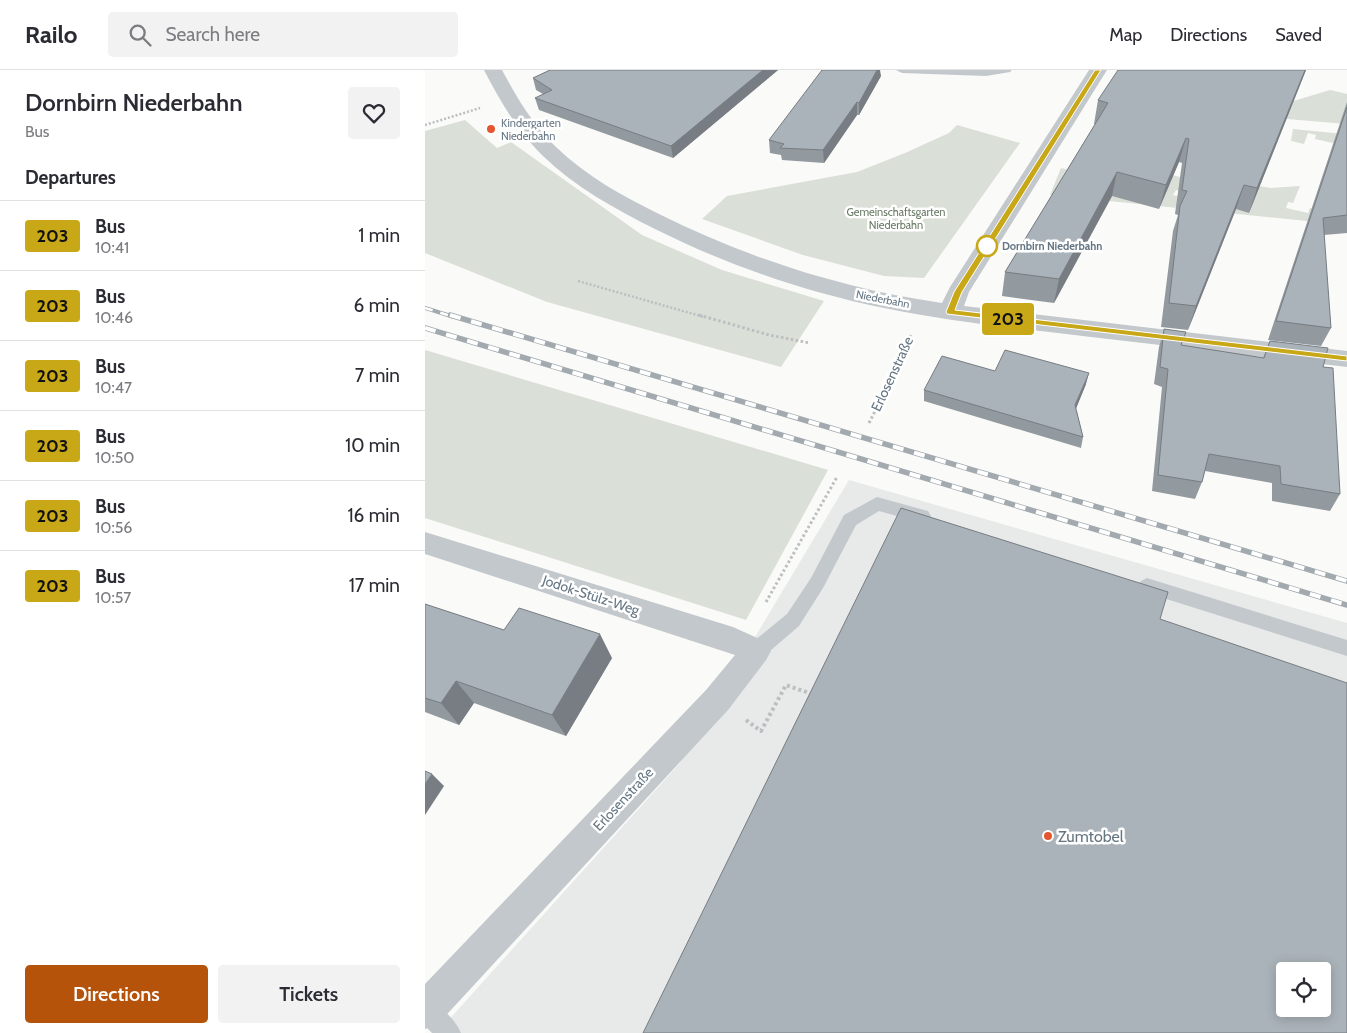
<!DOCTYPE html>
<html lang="en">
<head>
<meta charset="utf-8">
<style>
	body { margin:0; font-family:Cabin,sans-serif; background:#f2f2f3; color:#2b2b33; height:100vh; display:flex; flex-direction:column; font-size:19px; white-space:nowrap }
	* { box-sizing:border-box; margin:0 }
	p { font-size:16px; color:#7c7c81 }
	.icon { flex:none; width:28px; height:28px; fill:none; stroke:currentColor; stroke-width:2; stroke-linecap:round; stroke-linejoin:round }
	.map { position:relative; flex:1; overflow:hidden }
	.sheet { display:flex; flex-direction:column; background:#fff; width:425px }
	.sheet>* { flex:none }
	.badge { padding:0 10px; border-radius:4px; font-size:18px; line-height:32px }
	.controls { position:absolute; left:851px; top:892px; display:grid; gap:10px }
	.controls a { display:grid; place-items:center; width:55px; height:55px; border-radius:5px; background:#fff; box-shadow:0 2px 12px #0003; font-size:25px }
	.map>.badge { position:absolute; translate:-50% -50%; box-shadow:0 0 0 2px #fff }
	h2 { padding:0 25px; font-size:19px; line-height:45px }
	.round { display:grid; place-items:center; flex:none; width:52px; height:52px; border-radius:5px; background:#f2f2f3 }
	.headline { display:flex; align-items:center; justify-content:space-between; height:85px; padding:0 25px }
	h1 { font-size:24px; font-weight:600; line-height:38px }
	.primary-button { display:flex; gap:10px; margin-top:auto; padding:10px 25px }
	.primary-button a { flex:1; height:58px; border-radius:5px; background:#b45309; color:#fff; font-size:20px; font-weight:600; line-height:58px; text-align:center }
	.primary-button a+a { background:#f2f2f3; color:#2b2b33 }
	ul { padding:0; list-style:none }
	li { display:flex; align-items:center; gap:15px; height:70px; padding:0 25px; border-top:1px solid #e1e1e2 }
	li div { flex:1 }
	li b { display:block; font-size:19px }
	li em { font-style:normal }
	li .badge { min-width:55px; font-weight:700; text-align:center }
	header { display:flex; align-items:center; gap:30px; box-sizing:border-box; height:70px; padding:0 25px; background:#fff; border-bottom:1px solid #e1e1e2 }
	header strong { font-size:24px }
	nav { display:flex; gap:28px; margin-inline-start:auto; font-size:18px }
	.search { width:350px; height:45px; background:#f2f2f3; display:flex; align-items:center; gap:12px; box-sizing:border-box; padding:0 18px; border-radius:5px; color:#7c7c81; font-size:19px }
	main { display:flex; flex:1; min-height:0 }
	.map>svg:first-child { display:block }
	.built { fill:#e8e9e9; fill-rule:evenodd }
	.green { fill:#dadfd7 }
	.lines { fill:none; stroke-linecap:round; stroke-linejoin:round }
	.path-far2 { stroke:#bbbfc2; stroke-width:2.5; stroke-dasharray:2 2; stroke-linecap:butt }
	.path-far1 { stroke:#bbbfc2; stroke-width:3; stroke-dasharray:2.5 2.5; stroke-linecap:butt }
	.path { stroke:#bbbfc2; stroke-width:4; stroke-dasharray:3 3; stroke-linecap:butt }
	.service { fill:#c3c8cc; fill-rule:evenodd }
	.minor { fill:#c3c8cc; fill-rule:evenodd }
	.rail-far1-casing { stroke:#a2aab0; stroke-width:4 }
	.rail-casing { stroke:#a2aab0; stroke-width:5.5 }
	.rail-far1 { stroke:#fff; stroke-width:2.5; stroke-dasharray:8; stroke-linecap:butt }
	.rail { stroke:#fff; stroke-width:4; stroke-dasharray:11; stroke-linecap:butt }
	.wall { fill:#929a9f }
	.shaded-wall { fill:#777d82 }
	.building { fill:#aab3b9; stroke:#777d82; fill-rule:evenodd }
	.line { fill:#c8a817; stroke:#fff }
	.poi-dot { fill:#e4572e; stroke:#fff; stroke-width:2 }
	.stop-dot { fill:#fff; stroke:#c8a817; stroke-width:2.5 }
	.labels { text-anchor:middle; stroke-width:5; stroke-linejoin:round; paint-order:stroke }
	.far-poi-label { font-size:11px; fill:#657683; stroke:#fff; text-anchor:start }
	.far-park-label { font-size:11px; fill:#687a64; stroke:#fff }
	.far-stop-label { font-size:11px; font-weight:bold; fill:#657683; stroke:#fff; text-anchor:start }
	.far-street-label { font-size:11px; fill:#657683; stroke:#fff }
	.street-label { font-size:14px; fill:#657683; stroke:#fff }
	.near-poi-label { font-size:16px; fill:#657683; stroke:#fff; text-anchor:start }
</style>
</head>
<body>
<header>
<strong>Railo</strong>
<div class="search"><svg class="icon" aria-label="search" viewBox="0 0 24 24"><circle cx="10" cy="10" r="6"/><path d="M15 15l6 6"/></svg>Search here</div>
<nav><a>Map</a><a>Directions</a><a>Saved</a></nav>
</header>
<main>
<section class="sheet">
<div class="headline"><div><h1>Dornbirn Niederbahn</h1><p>Bus</p></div><a class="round"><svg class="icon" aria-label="heart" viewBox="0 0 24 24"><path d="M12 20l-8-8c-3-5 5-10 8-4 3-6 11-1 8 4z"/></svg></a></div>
<h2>Departures</h2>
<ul>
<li><span class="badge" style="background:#c8a817;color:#111">203</span><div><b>Bus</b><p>10:41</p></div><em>1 min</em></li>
<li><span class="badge" style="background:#c8a817;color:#111">203</span><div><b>Bus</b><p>10:46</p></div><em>6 min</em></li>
<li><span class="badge" style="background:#c8a817;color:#111">203</span><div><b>Bus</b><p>10:47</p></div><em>7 min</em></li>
<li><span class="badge" style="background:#c8a817;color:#111">203</span><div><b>Bus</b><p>10:50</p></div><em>10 min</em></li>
<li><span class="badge" style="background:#c8a817;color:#111">203</span><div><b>Bus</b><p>10:56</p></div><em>16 min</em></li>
<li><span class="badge" style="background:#c8a817;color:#111">203</span><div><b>Bus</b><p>10:57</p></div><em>17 min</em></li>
</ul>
<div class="primary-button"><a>Directions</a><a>Tickets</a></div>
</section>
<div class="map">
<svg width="922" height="963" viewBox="0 0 922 963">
	<rect width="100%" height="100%" fill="#fafaf8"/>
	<path class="built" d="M424 410 922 553V963H12L254 694ZM860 901H898V939H860Z"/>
	<g class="green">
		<polygon points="905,20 922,24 922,76 890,69 891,65 883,63 879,74 866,71 868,59 919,64 921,54 689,34 852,36"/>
		<polygon points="40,50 72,78 86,72 217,165 297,200 399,231 356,297 122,232 0,183 0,61"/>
		<polygon points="532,55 595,73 499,208 459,206 378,185 277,149 302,126 432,102 480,83 524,63"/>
		<polygon points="636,98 651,102 729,100 762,109 757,121 751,120 748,125 770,131 822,114 846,118 875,116 868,133 863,132 861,138 883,143 885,138 922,147 922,155 625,125"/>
		<polygon points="0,280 403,400 321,550 0,448"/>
	</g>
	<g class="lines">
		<g class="path-far2">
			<polyline points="0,55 55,38"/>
			<polyline points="153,211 279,247"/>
		</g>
		<g class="path-far1">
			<polyline points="274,245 344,265 385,273"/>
			<polyline points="444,353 478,286 486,265"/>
			<polyline points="341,532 412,407"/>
		</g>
		<polyline class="path" points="321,650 336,661 361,615 387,624"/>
		<g class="service">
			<polygon points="471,0 587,0 585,2 561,6 477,3"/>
			<polygon points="452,427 503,441 506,446 503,451 497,453 454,441 431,455 398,518 374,556 338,587 331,589 324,587 322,581 324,575 362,544 386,508 419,445"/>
			<polygon points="722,508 922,570 922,586 716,521 713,516 716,511"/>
			<path d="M1 929C15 935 30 949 36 963H7L0 956Z"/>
		</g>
		<g class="minor">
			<path d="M59 0H77C92 28 108 55 131 77 161 106 199 127 236 145 325 189 419 219 517 233L525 217 664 0H682L544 222 539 236 922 281V297C837 287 752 277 666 267 597 259 527 252 459 238 380 222 302 195 230 159 190 139 150 117 118 86 93 62 75 31 59 0Z"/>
			<polygon points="0,462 308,557 341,572 346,581 341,590 303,640 13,954 0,959 0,914 281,620 310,585 0,484"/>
		</g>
		<defs>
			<polyline id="rail-far1" points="0,238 29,247"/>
			<g id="rail">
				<polyline points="25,245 922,511"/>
				<polyline points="0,258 922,535"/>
			</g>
		</defs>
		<use href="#rail-far1" class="rail-far1-casing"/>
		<use href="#rail" class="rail-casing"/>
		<use href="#rail-far1" class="rail-far1"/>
		<use href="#rail" class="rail"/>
	</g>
	<g class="wall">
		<polygon points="125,0 353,0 248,88 114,40 110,28 118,24 111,20 108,8"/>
		<polygon points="881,0 824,143 811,139 763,260 736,257 748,161 753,145 750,144 757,93 754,92 734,139 687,126 629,233 577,226 580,202 670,54 669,54 673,30"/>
		<polygon points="456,6 434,45 432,45 399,93 357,90 356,85 345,83 344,70"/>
		<polygon points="922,32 922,163 899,165 906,258 896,276 843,270"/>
		<polygon points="739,259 756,275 838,288 845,271 898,297 915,424 905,441 847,431 847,413 780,401 777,412 770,429 727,421 737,317 729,314 734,277"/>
		<polygon points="570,301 661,314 651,338 658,367 656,378 499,331 499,320"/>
		<polygon points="0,534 79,560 187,588 141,666 49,633 34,655 0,642"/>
	</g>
	<g class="shaded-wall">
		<polygon points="338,0 353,0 248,88 246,76"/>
		<polygon points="452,0 455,0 456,6 434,45 434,33"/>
		<polygon points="880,0 881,0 824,143 832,118"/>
		<polygon points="432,32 432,45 399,93 398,80"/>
		<polygon points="761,68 754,92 734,139 741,115"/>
		<polygon points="692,102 687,126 629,233 634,209"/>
		<polygon points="819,115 811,139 763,260 771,236"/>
		<polygon points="664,303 661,314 648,346 650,335"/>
		<polygon points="175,564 187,588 141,666 127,645"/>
		<polygon points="31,611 49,633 34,655 16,633"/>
		<polygon points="7,704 19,716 0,745 0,714"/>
	</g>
	<g class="building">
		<polygon points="125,0 338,0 246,76 110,28 127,20 108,8"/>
		<polygon points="397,0 452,0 434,33 432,32 398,80 355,78 359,74 344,70"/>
		<polygon points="693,0 880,0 832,118 819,115 771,236 744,233 755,136 762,121 757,120 764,69 761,68 741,115 692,102 634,209 580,202 683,33 673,30"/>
		<polygon points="922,37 922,145 898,148 906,258 851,251"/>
		<polygon points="739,259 761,262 756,275 839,288 845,271 903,278 898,297 908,298 915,424 856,414 855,396 784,384 777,412 733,405 743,299 735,297"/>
		<polygon points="580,280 664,303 650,335 658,367 499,320 517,286 570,301"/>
		<path d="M476 438 743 522 735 549 922 613V963H218ZM860 901H898V939H860Z"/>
		<polygon points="0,534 79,560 94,538 175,564 127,645 31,611 16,633 0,628"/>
		<polygon points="0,701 7,704 0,714"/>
	</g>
	<polygon class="line" points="670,0 676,0 537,222 530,240 922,286 922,291 522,244 521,242 529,222"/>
	<g class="poi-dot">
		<circle cx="66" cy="59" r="5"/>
		<circle cx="623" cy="766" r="5"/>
	</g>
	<circle class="stop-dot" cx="562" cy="176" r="10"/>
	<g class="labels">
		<g class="far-poi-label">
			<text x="76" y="57">Kindergarten<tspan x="76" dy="13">Niederbahn</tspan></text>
		</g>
		<g class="far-park-label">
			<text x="471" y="146">Gemeinschaftsgarten<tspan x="471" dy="13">Niederbahn</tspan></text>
		</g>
		<g class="far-stop-label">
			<text x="577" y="180">Dornbirn Niederbahn</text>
		</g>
		<g class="far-street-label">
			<text transform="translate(458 229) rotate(11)" y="4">Niederbahn</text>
		</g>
		<g class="street-label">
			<text transform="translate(467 304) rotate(-65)" y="5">Erlosenstraße</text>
			<text transform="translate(166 525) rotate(18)" y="5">Jodok-Stülz-Weg</text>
			<text transform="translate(198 729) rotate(-47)" y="5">Erlosenstraße</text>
		</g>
		<g class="near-poi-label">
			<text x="633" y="772">Zumtobel</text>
		</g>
	</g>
</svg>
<div class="controls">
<a><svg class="icon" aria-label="locate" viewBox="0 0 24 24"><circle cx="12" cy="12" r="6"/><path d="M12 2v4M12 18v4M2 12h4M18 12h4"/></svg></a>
</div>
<b class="badge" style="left:583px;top:249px;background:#c8a817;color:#111">203</b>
</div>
</main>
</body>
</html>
